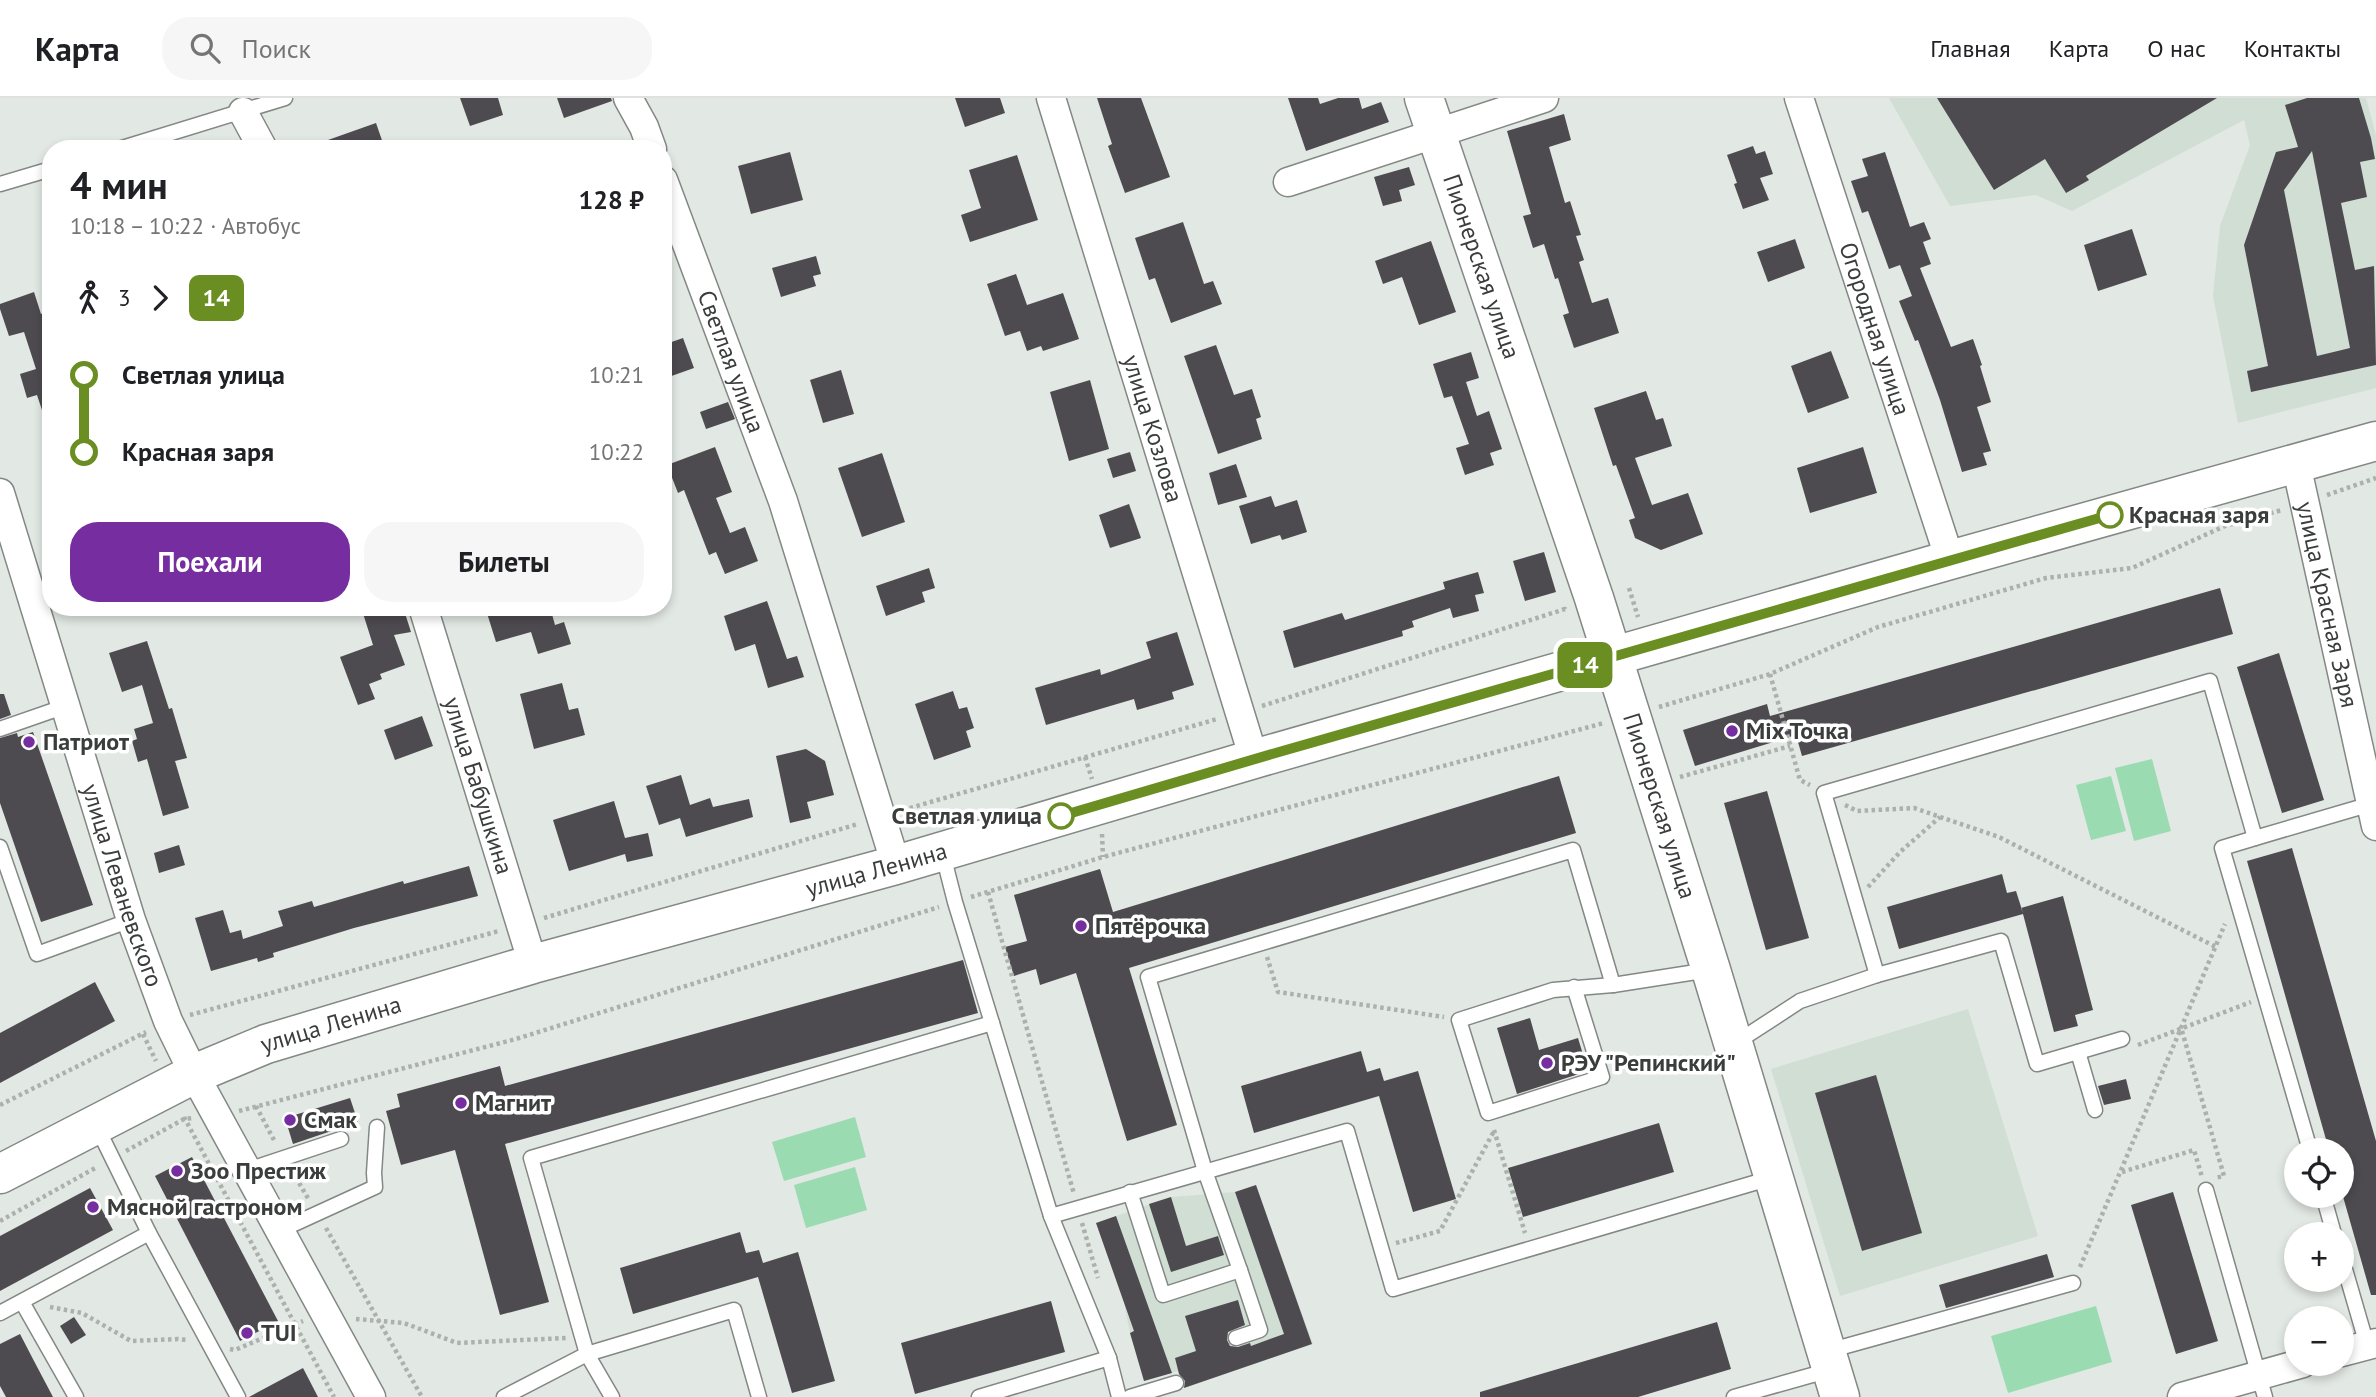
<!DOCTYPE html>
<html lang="ru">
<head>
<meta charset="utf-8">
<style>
	body { margin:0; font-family:"PT Sans",sans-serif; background:#f6f6f6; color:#202124; height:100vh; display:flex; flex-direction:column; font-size:26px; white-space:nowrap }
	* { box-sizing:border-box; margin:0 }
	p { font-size:23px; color:#757577 }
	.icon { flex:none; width:38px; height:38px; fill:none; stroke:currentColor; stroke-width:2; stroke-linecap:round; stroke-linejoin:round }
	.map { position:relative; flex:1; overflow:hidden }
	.sheet { position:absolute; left:42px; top:42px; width:630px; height:476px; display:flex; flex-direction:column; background:#fff; border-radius:28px; box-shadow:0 4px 10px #0003 }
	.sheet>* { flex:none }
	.badge { padding:0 14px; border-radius:10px; font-size:24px; line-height:46px }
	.buttons { position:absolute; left:2284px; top:1040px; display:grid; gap:14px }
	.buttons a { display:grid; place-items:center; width:70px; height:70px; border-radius:50%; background:#fff; box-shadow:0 4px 10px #0003; font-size:35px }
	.map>.badge { position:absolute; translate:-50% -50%; box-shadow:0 0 0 4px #fff }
	.legs { display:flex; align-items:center; gap:10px; height:77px; padding:0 28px; font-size:23px }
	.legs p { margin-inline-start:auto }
	.overview { display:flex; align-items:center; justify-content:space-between; height:119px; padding:0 28px }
	h1 { font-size:38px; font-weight:600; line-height:52px }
	.action { display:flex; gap:14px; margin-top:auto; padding:14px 28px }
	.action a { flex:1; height:80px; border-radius:28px; background:#762da0; color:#fff; font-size:28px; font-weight:600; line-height:80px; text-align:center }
	.action a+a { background:#f6f6f6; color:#202124 }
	ul { padding:0 28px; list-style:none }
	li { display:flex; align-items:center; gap:24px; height:77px; font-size:26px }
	li i { display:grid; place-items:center; width:10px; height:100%; margin:0 9px; background:currentColor }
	li i::after { content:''; width:18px; height:18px; margin:-9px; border:5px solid; border-radius:50%; background:#fff }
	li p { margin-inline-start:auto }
	li:first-child i { background:linear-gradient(#0000 50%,currentColor 0) }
	li:last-child i { background:linear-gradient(currentColor 50%,#0000 0) }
	header { display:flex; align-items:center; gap:42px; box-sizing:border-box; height:98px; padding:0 35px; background:#fff; border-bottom:2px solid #e0e0e0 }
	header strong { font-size:33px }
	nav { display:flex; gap:38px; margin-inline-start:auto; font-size:24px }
	.search { width:490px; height:63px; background:#f6f6f6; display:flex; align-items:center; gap:18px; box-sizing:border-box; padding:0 24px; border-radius:28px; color:#757577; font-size:26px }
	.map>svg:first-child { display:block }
	.built { fill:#d1ded4 }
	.green { fill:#9bdbb1 }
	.building { fill:#4e4b50; fill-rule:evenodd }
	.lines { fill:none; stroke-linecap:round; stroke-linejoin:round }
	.lane-casing { stroke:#838884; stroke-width:17 }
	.street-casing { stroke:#838884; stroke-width:31 }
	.secondary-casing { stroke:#838884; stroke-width:41 }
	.primary-casing { stroke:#838884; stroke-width:41 }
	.path { stroke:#acb1ad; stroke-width:4.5; stroke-dasharray:3.5 3.5; stroke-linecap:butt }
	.lane { stroke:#fff; stroke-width:14 }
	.street { stroke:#fff; stroke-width:28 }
	.secondary { stroke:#fff; stroke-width:38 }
	.primary { stroke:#fff; stroke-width:38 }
	.line-1-casing { stroke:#fff; stroke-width:16 }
	.line-1 { stroke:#6b8e23; stroke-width:10 }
	.stop-1-dot { fill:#fff; stroke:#6b8e23; stroke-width:3.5 }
	.poi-dot { fill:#762da0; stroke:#fff; stroke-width:2.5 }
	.labels { text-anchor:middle; stroke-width:7; stroke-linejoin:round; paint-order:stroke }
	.street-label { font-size:24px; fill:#3a3d3b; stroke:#fff }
	.stop-label { font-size:24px; font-weight:bold; fill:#3a3d3b; stroke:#fff; text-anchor:start }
	.poi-label { font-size:24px; font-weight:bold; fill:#3a3d3b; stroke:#fff; text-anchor:start }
</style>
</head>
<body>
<header>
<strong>Карта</strong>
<div class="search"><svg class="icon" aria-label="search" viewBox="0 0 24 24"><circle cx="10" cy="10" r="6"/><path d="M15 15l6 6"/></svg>Поиск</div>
<nav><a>Главная</a><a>Карта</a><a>О нас</a><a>Контакты</a></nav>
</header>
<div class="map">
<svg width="2376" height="1299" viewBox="0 0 2376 1299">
	<rect width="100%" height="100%" fill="#e2e8e3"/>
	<g class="built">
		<polygon points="1889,0 2366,0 2376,37 2376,290 2238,325 2213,198 2220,128 2250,47 2244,22 2072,113 2036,97 1950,108"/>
		<polygon points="1968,911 2038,1138 1840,1198 1771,971"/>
		<polygon points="1256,1087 1313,1246 1183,1290 1178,1273 1144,1283 1130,1235 1124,1205 1096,1125 1171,1099 1235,1094"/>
	</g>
	<g class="green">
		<polygon points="2152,661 2171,733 2134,743 2115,670"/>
		<polygon points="2111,678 2126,733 2091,742 2076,687"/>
		<polygon points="855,1019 866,1059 784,1083 772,1044"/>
		<polygon points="855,1069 867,1112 806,1130 794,1087"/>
		<polygon points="2096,1208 2112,1264 2008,1295 1991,1238"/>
	</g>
	<g class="building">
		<polygon points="460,0 498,0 503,17 470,28"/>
		<polygon points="557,0 611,0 612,3 564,20"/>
		<polygon points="955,0 1000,0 1005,15 965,29"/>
		<polygon points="1097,0 1141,0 1170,79 1125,95 1108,48 1112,46"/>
		<polygon points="1288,0 1318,0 1320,6 1338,0 1359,0 1362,11 1381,4 1389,24 1306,53"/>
		<polygon points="1937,0 2217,0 2086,78 2089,82 2066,95 2045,61 1994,92"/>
		<path d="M2307 0H2359L2371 40 2375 61 2360 64 2367 99 2341 105 2355 172 2374 168 2376 267 2251 294 2247 273 2268 268 2244 147 2276 54 2298 49 2285 7ZM2312 53 2350 250 2317 258 2284 92Z"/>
		<polygon points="1564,16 1571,42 1549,49 1565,105 1570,103 1581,137 1576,138 1584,162 1579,164 1592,205 1608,200 1619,235 1574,250 1563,217 1569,215 1558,180 1555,181 1544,146 1533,150 1523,118 1531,116 1507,33"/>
		<polygon points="376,25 385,51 311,51 311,48"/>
		<polygon points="1753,48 1756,56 1765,53 1773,76 1760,80 1769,102 1743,111 1734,86 1737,85 1727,57"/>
		<polygon points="790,54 803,102 751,116 738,68"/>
		<polygon points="1885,54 1910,129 1924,124 1931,141 1923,144 1931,166 1920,170 1951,249 1973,241 1982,267 1980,268 1991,304 1977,309 1991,353 1983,355 1987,367 1962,374 1940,302 1918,242 1915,243 1899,203 1912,198 1900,167 1889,171 1868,113 1862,115 1851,83 1868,78 1862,61"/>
		<polygon points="1017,57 1038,122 970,144 961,117 981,110 969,72"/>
		<polygon points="1409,69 1415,87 1399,92 1402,103 1383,108 1374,79"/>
		<polygon points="1183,124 1204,186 1213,183 1222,206 1171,225 1155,180 1149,182 1135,140"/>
		<polygon points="2132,131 2147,177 2098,193 2084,147"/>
		<polygon points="1795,141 1805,170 1768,184 1757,154"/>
		<polygon points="1431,143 1456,214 1419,227 1402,179 1383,186 1375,163"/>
		<polygon points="816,158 821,176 813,178 816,188 781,199 772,170"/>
		<polygon points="1016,176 1027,207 1063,195 1079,241 1043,253 1041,248 1027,253 1020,233 1005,238 987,186"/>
		<polygon points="34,194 41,216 44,215 51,236 51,329 48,330 37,297 27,300 20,276 36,271 24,234 9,238 0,211 0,206"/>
		<polygon points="683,240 694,270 663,281 663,247"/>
		<polygon points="1216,247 1234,297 1252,291 1261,319 1256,321 1262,341 1218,356 1184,258"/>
		<polygon points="1831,253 1849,300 1808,315 1791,268"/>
		<polygon points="1471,254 1479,280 1466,284 1477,318 1489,313 1502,351 1490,355 1494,367 1465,377 1456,350 1469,346 1452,298 1444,300 1433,266"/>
		<polygon points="841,272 854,316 823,325 810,282"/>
		<polygon points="1090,282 1109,351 1069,363 1050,294"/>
		<polygon points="1646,293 1656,322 1663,320 1672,348 1635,360 1652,407 1688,395 1703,436 1661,452 1635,440 1629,422 1635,420 1616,367 1613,368 1594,310"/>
		<polygon points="728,304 735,321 706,331 700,314"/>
		<polygon points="715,349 732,394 716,400 730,435 745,429 758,463 725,476 716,454 709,457 684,392 678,395 667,367"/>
		<polygon points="1863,349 1877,395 1810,415 1797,370"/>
		<polygon points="1130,354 1136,373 1113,380 1107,361"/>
		<polygon points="882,355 905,424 862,439 838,370"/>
		<polygon points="1236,366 1247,399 1218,407 1209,375"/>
		<polygon points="1271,398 1275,409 1297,402 1307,434 1282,442 1280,437 1251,446 1239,408"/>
		<polygon points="1129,406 1141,440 1110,450 1099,417"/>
		<polygon points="1544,454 1556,494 1525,503 1513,463"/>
		<polygon points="929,470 935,490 922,494 925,504 886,518 876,488"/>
		<polygon points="1478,474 1484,495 1475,497 1479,513 1453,520 1450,510 1412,523 1414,529 1402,533 1403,538 1294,570 1283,533 1342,515 1345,522 1445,491 1443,484"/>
		<polygon points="2220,490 2233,536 1802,658 1796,637 1695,668 1683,632 1767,606 1770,618"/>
		<polygon points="767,503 787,561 797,558 804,579 768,590 755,546 735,553 724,518"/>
		<polygon points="361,509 403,509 411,534 394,537 405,567 380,576 382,581 369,586 375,601 358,607 340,559 373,547"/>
		<polygon points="496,509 550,509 555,527 564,524 571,546 538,556 531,534 496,544 486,512"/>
		<polygon points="1177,534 1194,587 1172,594 1174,601 1137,612 1134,601 1046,627 1035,590 1100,571 1101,577 1151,560 1146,544"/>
		<polygon points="147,543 169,611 172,610 187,660 175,663 189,710 163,718 147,661 138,664 132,643 137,641 134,631 153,625 142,587 122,594 109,555"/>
		<polygon points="2279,555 2324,702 2282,715 2237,569"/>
		<polygon points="562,585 569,612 578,610 585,637 534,651 520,596"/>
		<polygon points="953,593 959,611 967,609 974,630 966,633 971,649 934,662 915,606"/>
		<polygon points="0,596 4,596 11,617 0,621"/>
		<polygon points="422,618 433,648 395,662 384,632"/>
		<polygon points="33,634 93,807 41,824 0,705 0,640 17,635 18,639"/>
		<polygon points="806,651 825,663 834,697 807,704 811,720 790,725 776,658"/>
		<polygon points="681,677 690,707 710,700 713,709 749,701 753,719 686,739 680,720 659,727 646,688"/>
		<polygon points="1559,678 1576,735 1129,870 1177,1027 1127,1043 1076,875 1040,887 1036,871 1014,878 1005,849 1027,843 1014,797 1100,771 1113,814"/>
		<polygon points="1767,693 1809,840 1766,852 1724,705"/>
		<polygon points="614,703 625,740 648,735 653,758 627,764 625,756 569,773 553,722"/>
		<polygon points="179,747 185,767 159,775 154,755"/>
		<polygon points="2292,750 2376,1043 2376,1197 2371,1197 2342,1095 2342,1052 2329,1052 2247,763"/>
		<polygon points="469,768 478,798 354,830 273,855 274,859 258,864 257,860 211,873 195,820 223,812 230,835 241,832 243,841 283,828 278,813 312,803 314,809 403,783 404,786"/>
		<polygon points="2002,776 2007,795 2016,793 2023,815 2021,810 2063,798 2093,912 2075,917 2078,928 2054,934 2023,816 1899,851 1887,809"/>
		<polygon points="963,862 978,915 505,1046 549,1204 500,1217 455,1052 401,1067 386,1013 400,1009 397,996 500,968 505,988"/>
		<polygon points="95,884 115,923 0,985 0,935"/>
		<polygon points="1530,920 1539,952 1578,940 1588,973 1517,996 1497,930"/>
		<polygon points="1361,953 1367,974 1380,970 1384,983 1418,973 1456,1101 1413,1114 1379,998 1254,1035 1241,988"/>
		<polygon points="1876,977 1922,1135 1862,1153 1815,995"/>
		<polygon points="2126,981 2131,1001 2104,1007 2098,988"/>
		<polygon points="350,1000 358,1024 293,1046 285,1020"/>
		<polygon points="1659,1025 1674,1074 1523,1119 1508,1070"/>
		<polygon points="192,1059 278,1223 240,1243 155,1078"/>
		<polygon points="1256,1087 1312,1246 1184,1290 1185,1283 1179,1276 1175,1260 1196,1253 1185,1218 1238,1202 1245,1227 1228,1234 1227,1242 1230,1248 1238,1249 1250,1245 1251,1248 1284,1236 1235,1094"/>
		<polygon points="90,1090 113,1132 0,1193 0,1138"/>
		<polygon points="2173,1094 2218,1243 2176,1256 2131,1107"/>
		<polygon points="1171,1099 1186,1148 1218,1138 1224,1157 1171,1174 1149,1106"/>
		<polygon points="1116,1118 1172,1275 1144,1283 1130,1235 1134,1233 1096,1125"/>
		<polygon points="740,1134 746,1155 759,1152 763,1165 798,1154 835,1283 792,1295 758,1179 633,1216 620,1170"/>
		<polygon points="2047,1156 2054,1179 1946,1210 1939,1187"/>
		<polygon points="1051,1203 1065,1254 915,1296 901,1245"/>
		<polygon points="74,1219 86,1237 71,1246 60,1228"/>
		<polygon points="1717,1224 1731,1271 1638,1299 1480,1299 1480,1294"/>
		<polygon points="20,1236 34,1263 53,1299 6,1299 0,1288 0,1246"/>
		<polygon points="303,1270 318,1299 249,1299"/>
	</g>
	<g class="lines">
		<defs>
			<g id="lane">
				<polyline points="119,51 285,0"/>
				<polyline points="0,86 51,71"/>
				<polyline points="0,631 66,608"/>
				<polyline points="2255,740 2222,750 2310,1052"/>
				<polyline points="0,749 37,856 131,822"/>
				<polyline points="942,753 955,804 1051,1118 1109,1260"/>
				<polyline points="1877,877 1824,695 2210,583 2255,740 2371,706"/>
				<polyline points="1574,889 1602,979 1488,1015 1459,922 1553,892 1613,887"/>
				<polyline points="1734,946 1800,903 1877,877 2001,843 2037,966 2122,941"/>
				<polyline points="2078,954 2095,1012"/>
				<polyline points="96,1027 149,1135 238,1299"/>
				<polyline points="248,1072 341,1041"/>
				<polyline points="2206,1092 2265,1299"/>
				<polyline points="1130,1094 1163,1197 1240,1172 1260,1232 1236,1240"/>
				<polyline points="2323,1097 2334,1136"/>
				<polyline points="1051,1118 1347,1033 1393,1191 1771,1080"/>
				<polyline points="281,1132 375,1089 374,1075 377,1029"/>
				<polyline points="2342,1161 2367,1247"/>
				<polyline points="1240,1172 1205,1073 1148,879 1573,752 1613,887 1709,872"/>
				<polyline points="22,1204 76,1299"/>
				<polyline points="0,1215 149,1135"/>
				<polyline points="1828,1253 2073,1185"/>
				<polyline points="504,1299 587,1256 734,1212 759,1299"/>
				<polyline points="612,1299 587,1256 531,1060 992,925"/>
				<polyline points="979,1299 1109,1260 1119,1299"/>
				<polyline points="1130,1299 1176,1285"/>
				<polyline points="1734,1299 1830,1272"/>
			</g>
			<g id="street">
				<polyline points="628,0 644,29 652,51"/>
				<path id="s1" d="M1051 0 1254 661"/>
				<path id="s2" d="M1799 0 1950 462"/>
				<polyline points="243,14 263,51"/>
				<path id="s3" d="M663 82 783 403 896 767"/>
				<polyline points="1288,84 1544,0"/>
				<path id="s4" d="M2296 366 2376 728"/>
				<path id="s5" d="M0 395 131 822 168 923 194 976 371 1299"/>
				<path id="s6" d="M423 509 533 866"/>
				<polyline points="2342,1254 2376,1245"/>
				<polyline points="2182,1299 2303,1265"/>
			</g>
			<g id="secondary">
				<path id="s7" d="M1424 0 1594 500 1711 872 1840 1299"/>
			</g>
			<g id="primary">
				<path id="s8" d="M0 1076 194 976 266 946 533 866 896 767 1254 661 1950 462 2376 343"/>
			</g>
		</defs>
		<use href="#lane" class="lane-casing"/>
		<use href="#street" class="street-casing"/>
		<use href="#secondary" class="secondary-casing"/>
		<use href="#primary" class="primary-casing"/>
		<g class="path">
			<polyline points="2327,397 2376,380"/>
			<polyline points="1629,490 1638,519"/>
			<polyline points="1770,576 1800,682 1810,687"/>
			<polyline points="1262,608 1565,511 1566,513"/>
			<polyline points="1659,609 1770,576 1878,529 2046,480 2132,470 2225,428 2282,412"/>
			<polyline points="1085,659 1092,681"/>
			<polyline points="1680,679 1790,648"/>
			<polyline points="1845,707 1857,713 1914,710 1999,739 2216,849"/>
			<polyline points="903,712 1217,621"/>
			<polyline points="1102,736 1103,759"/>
			<polyline points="1868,789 1900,754 1940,719"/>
			<polyline points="988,794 1074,1096"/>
			<polyline points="971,799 1103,759 1604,625"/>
			<polyline points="544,820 858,726"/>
			<polyline points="1267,859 1278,894 1444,919"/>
			<polyline points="190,917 499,833"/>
			<polyline points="2182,933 2224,1078 2215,1080"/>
			<polyline points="143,936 156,963"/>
			<polyline points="2138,947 2251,904"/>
			<polyline points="0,1007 146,934"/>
			<polyline points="256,1008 275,1044"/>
			<polyline points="239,1013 516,941 939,809"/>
			<polyline points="184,1019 334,1299"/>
			<polyline points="1494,1032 1525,1135"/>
			<polyline points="126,1053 184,1021 193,1020"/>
			<polyline points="292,1073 309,1102"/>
			<polyline points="2122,1074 2194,1052 2202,1079"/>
			<polyline points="0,1123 97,1069"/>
			<polyline points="1082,1125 1098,1180"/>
			<polyline points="326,1130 422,1299"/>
			<polyline points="1396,1145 1440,1133 1494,1033"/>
			<polyline points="2080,1169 2225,826"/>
			<polyline points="50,1209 82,1215 131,1243 178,1241 187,1242"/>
			<polyline points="356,1221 404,1225 457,1245 566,1240"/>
			<polyline points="230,1251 235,1252 303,1223"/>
		</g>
		<use href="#lane" class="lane"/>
		<use href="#street" class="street"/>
		<use href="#secondary" class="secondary"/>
		<use href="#primary" class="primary"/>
	</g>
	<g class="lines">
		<defs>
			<polyline id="line-1" points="1061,718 1279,654 2110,417"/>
		</defs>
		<use href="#line-1" class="line-1-casing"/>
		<use href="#line-1" class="line-1"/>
	</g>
	<g class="stop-1-dot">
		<circle cx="2110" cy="417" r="12"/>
		<circle cx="1061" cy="718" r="12"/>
	</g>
	<g class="poi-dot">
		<circle cx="1732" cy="633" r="7"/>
		<circle cx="29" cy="644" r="7"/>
		<circle cx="1081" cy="828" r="7"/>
		<circle cx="1547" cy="965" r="7"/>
		<circle cx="461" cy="1005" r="7"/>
		<circle cx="290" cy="1022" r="7"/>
		<circle cx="177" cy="1073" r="7"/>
		<circle cx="93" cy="1109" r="7"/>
		<circle cx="247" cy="1235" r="7"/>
	</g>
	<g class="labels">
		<g class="street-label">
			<text dy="8" stroke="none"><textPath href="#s7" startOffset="178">Пионерская улица</textPath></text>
			<text dy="8" stroke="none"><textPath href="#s2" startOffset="243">Огородная улица</textPath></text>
			<text dy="8" stroke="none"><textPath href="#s3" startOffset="194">Светлая улица</textPath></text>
			<text dy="8" stroke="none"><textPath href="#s1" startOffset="346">улица Козлова</textPath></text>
			<text dy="8" stroke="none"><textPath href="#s4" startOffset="144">улица Красная Заря</textPath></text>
			<text dy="8" stroke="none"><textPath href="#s6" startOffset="187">улица Бабушкина</textPath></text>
			<text dy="8" stroke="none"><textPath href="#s7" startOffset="746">Пионерская улица</textPath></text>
			<text dy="8" stroke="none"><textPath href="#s8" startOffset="931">улица Ленина</textPath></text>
			<text dy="8" stroke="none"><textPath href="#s5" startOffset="411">улица Леваневского</textPath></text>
			<text dy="8" stroke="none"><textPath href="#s8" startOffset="364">улица Ленина</textPath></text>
		</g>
		<g class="stop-label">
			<text x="2129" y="425">Красная заря</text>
			<text x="1042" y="726" text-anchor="end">Светлая улица</text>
		</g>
		<g class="poi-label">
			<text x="1746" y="641">Mix Точка</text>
			<text x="43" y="652">Патриот</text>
			<text x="1095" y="836">Пятёрочка</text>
			<text x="1561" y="973">РЭУ "Репинский"</text>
			<text x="475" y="1013">Магнит</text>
			<text x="304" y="1030">Смак</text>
			<text x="191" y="1081">Зоо Престиж</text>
			<text x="107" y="1117">Мясной гастроном</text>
			<text x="261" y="1243">TUI</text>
		</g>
	</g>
</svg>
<div class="buttons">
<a><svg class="icon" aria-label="locate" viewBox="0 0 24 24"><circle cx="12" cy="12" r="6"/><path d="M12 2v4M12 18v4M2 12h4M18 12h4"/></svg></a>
<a>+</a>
<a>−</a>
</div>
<b class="badge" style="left:1585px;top:567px;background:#6b8e23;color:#fff">14</b>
<section class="sheet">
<div class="overview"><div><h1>4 мин</h1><p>10:18 – 10:22 · Автобус</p></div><b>128 ₽</b></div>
<div class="legs"><svg class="icon" aria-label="walk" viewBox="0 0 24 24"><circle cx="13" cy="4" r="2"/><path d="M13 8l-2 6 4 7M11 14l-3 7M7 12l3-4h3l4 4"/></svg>3<svg class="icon" aria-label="forward" viewBox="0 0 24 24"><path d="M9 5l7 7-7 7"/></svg><b class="badge" style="background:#6b8e23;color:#fff">14</b></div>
<ul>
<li><i style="color:#6b8e23"></i><b>Светлая улица</b><p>10:21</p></li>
<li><i style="color:#6b8e23"></i><b>Красная заря</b><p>10:22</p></li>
</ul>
<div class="action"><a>Поехали</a><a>Билеты</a></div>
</section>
</div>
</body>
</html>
